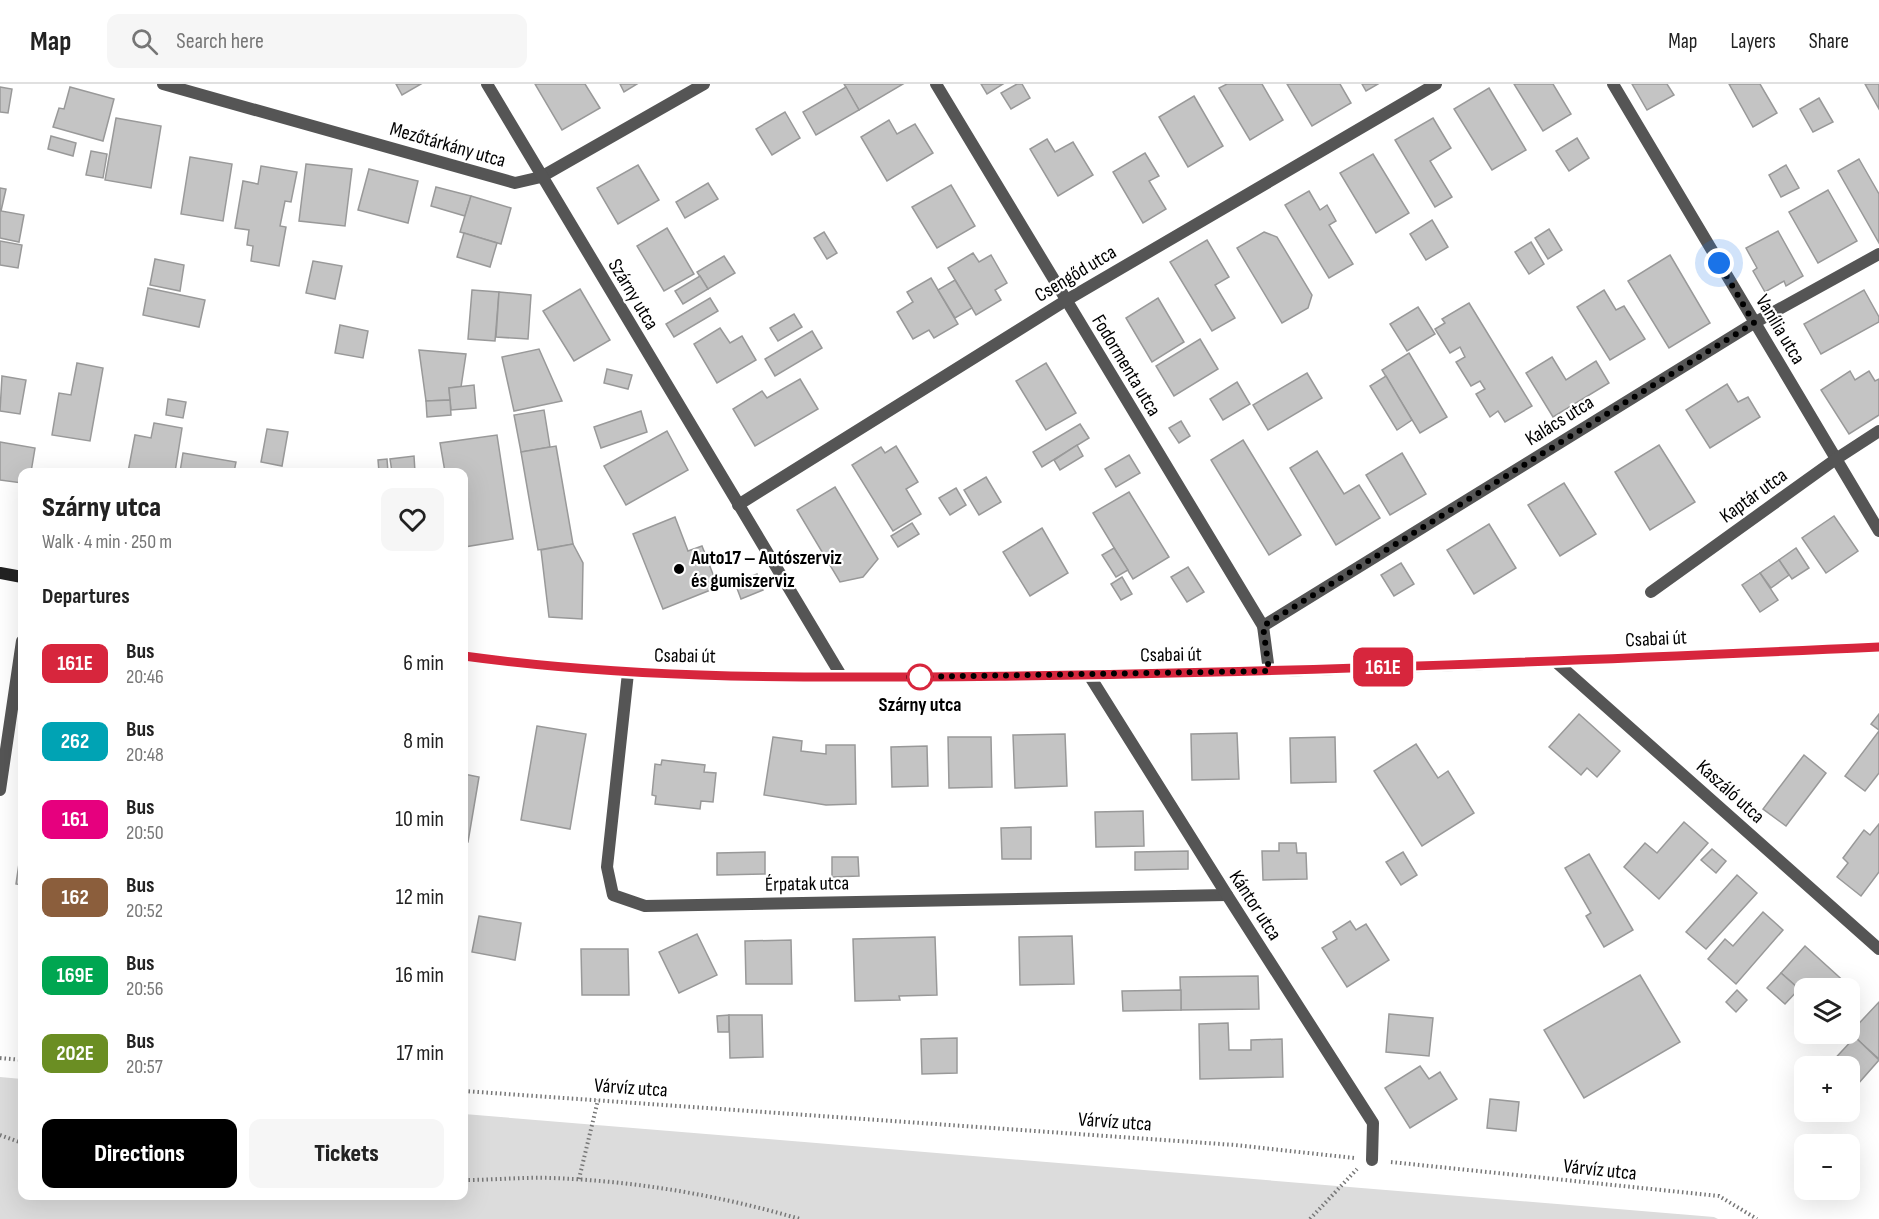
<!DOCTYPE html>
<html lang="en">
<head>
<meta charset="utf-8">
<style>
	body { margin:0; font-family:"Sofia Sans Condensed",sans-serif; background:#f6f6f6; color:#222; height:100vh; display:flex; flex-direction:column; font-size:22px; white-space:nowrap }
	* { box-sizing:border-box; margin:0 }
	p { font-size:20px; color:#767676 }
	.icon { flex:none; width:33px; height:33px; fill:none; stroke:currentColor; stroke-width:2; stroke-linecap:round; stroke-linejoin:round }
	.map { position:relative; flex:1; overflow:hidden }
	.drawer { position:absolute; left:18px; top:384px; width:450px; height:732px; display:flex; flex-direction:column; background:#fff; border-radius:12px; box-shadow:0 6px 24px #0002 }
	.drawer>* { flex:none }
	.badge { padding:0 12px; border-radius:9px; font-size:21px; line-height:39px }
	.buttons { position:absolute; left:1794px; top:894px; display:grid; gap:12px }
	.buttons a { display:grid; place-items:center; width:66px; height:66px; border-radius:12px; background:#fff; box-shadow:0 6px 24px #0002; font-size:30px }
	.you { position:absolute; width:30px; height:30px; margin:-15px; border:4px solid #fff; border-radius:50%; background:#1a73e8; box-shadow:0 0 0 9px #1a73e833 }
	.map>.badge { position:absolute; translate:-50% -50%; box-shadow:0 0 0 3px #fff }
	h2 { padding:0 24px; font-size:22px; line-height:54px }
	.round { display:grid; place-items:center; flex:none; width:63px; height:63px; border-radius:12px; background:#f6f6f6 }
	.head { display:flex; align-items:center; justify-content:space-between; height:102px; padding:0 24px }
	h1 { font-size:28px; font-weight:800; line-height:45px }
	.button { display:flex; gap:12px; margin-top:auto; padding:12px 24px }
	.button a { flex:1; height:69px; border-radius:12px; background:#000; color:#fff; font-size:24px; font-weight:800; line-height:69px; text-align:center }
	.button a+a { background:#f6f6f6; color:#222 }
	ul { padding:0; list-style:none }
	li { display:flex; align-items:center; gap:18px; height:78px; padding:0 24px }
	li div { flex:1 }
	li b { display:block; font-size:22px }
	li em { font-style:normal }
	li .badge { min-width:66px; font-weight:700; text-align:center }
	header { display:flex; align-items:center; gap:36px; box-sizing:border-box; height:84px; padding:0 30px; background:#fff; border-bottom:2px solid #e0e0e0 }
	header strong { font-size:28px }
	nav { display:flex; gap:33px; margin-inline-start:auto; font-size:21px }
	.search { width:420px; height:54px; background:#f6f6f6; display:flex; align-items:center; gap:15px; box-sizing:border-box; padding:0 21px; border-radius:12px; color:#767676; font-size:22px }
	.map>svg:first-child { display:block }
	.green { fill:#dcdcdc }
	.building { fill:#c4c4c4; stroke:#999; stroke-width:1.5 }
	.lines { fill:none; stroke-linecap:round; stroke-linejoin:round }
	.path { stroke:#777; stroke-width:4; stroke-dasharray:1.5 3; stroke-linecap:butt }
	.minor { stroke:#555; stroke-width:12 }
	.secondary { stroke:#222; stroke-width:12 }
	.line-casing { stroke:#fff; stroke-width:14 }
	.line { stroke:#d7263d; stroke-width:9 }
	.walk { stroke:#000; stroke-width:6; stroke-dasharray:0 10.8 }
	.poi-dot { fill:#000; stroke:#fff; stroke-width:2 }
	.stop-dot { fill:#fff; stroke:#d7263d; stroke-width:3 }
	.labels { text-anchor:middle; stroke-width:4.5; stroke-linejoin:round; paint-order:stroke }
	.street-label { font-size:20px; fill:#000; stroke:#fff }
	.poi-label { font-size:20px; font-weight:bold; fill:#000; stroke:#fff; text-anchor:start }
	.stop-label { font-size:20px; font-weight:bold; fill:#000; stroke:#fff }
</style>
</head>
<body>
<header>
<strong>Map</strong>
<div class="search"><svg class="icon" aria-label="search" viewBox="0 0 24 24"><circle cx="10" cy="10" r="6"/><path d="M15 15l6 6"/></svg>Search here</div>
<nav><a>Map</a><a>Layers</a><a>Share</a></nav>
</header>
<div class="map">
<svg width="1879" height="1135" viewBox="0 0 1879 1135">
	<rect width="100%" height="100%" fill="#fff"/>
	<polygon class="green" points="0,993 22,995 22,1112 464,1112 464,1030 1714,1133 1718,1135 0,1135"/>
	<g class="building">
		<polygon points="396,0 421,0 402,11"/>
		<polygon points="535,0 585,0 600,24 562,46"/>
		<polygon points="620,0 637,0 624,8"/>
		<polygon points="844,0 903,0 859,26"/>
		<polygon points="981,0 1003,0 987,10"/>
		<polygon points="1017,0 1022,0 1030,14 1011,25 1001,9"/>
		<polygon points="1227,0 1262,0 1283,36 1250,56 1219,4"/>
		<polygon points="1287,0 1340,0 1351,19 1312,42"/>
		<polygon points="1362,0 1378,0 1366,7"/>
		<polygon points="1514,0 1553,0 1571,30 1543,47"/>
		<polygon points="1632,0 1667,0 1674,11 1647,26"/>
		<polygon points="1729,0 1760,0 1777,29 1753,43"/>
		<polygon points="1865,0 1879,0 1879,25"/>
		<polygon points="0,3 12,5 8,29 0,28"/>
		<polygon points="70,3 114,15 103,57 53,43 59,24 64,25"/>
		<polygon points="846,3 859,26 816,51 803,28"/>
		<polygon points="1489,4 1526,66 1492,86 1454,25"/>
		<polygon points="1194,12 1223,62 1188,83 1159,33"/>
		<polygon points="1819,14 1833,38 1813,48 1800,25"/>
		<polygon points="785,28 800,54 772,71 756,45"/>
		<polygon points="116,34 161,42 151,104 105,96"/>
		<polygon points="1433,34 1451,64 1430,77 1452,113 1435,123 1395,56"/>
		<polygon points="889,36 897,50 915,40 933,69 887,97 861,53"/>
		<polygon points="51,52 76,59 73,72 48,65"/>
		<polygon points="1577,54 1589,74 1569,87 1556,67"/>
		<polygon points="1047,55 1055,68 1073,58 1093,91 1058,112 1030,65"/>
		<polygon points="91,67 107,70 103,94 86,91"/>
		<polygon points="1145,69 1159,92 1149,97 1166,125 1143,139 1113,88"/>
		<polygon points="1373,70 1409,129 1376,149 1340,89"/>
		<polygon points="190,73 232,80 223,137 181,130"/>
		<polygon points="1859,75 1879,110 1879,159 1838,87"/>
		<polygon points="306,80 352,85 345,142 299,137"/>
		<polygon points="638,81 659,116 618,140 597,104"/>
		<polygon points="1786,81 1799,104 1781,113 1769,91"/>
		<polygon points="261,82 297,88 291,118 285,117 280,142 286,143 279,182 251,177 253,162 247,161 249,146 235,144 243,97 258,100"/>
		<polygon points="369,85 418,97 408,139 358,126"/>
		<polygon points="708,99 718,115 685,134 676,118"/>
		<polygon points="951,101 975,142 937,164 912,123"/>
		<polygon points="436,103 471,112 465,132 431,122"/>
		<polygon points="0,104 6,105 1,127 24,131 19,158 0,154"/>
		<polygon points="1828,106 1857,157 1818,179 1789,128"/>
		<polygon points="1309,107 1320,126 1327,121 1336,137 1329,141 1353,180 1329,194 1285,121"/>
		<polygon points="471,112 511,124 501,160 460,148"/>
		<polygon points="1432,136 1448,163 1426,176 1410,150"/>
		<polygon points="667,144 694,190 664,207 637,162"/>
		<polygon points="1549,145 1562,166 1548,175 1535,154"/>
		<polygon points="1778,147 1803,192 1786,202 1784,197 1765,208 1753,187 1757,184 1746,164"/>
		<polygon points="824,148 837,169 827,175 814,154"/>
		<polygon points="1264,148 1277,153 1312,211 1308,224 1282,239 1237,164"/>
		<polygon points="464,149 497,159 490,183 457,173"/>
		<polygon points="1207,156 1229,193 1215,201 1235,234 1212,247 1170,178"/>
		<polygon points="0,157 22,161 18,184 0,181"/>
		<polygon points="1531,158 1544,180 1529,190 1515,168"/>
		<polygon points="973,169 979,178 991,171 1007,199 995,206 1001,216 976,231 948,184"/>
		<polygon points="1670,171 1710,239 1669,264 1628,197"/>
		<polygon points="724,172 735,189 708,205 697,188"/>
		<polygon points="155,175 184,181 180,207 150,201"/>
		<polygon points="313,177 342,182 335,215 306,209"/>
		<polygon points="700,192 708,205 683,220 675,207"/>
		<polygon points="931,194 958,240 934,254 929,246 913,255 897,228 913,218 907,208"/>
		<polygon points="955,196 972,224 955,234 938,206"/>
		<polygon points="148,204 205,216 199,243 143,231"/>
		<polygon points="580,205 610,256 574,277 543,227"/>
		<polygon points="472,206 499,208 495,257 468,255"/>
		<polygon points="1604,206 1616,226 1624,222 1645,255 1610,276 1577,223"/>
		<polygon points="1864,206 1879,233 1879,238 1821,270 1804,240"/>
		<polygon points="499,208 531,211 528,255 496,253"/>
		<polygon points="710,214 718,227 674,253 666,240"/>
		<polygon points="1158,214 1184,258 1152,278 1126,234"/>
		<polygon points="1469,219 1532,322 1505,338 1498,327 1490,333 1476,310 1485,305 1480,297 1471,302 1456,278 1465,273 1460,263 1450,269 1435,245 1445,239 1442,235"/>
		<polygon points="1418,223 1435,250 1407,267 1390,240"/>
		<polygon points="794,230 802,243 778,257 770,244"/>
		<polygon points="340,241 368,247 363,274 335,269"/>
		<polygon points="720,244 730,259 742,252 756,276 717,299 694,260"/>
		<polygon points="812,247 822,264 775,292 765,275"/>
		<polygon points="1200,255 1218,285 1174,312 1156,282"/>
		<polygon points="539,265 562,317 514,327 502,273"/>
		<polygon points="419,266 466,270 461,303 449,304 450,316 426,317"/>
		<polygon points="1409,269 1447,333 1420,349 1382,286"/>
		<polygon points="1552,273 1566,296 1596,277 1609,299 1553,333 1526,289"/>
		<polygon points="77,279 103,284 90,357 52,351 59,309 71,311"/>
		<polygon points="1046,279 1076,329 1046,346 1016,297"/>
		<polygon points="607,285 632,291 628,305 604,299"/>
		<polygon points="1850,287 1855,296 1869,287 1875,297 1879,295 1879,331 1849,350 1821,306"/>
		<polygon points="1307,289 1322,314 1268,346 1253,321"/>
		<polygon points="2,292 26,296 20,330 0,327"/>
		<polygon points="1386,292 1412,336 1397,346 1370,302"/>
		<polygon points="800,295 818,325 755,362 733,325 762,307 767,314"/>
		<polygon points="1237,298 1250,320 1223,336 1210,315"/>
		<polygon points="1727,300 1738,318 1748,313 1760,333 1710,364 1686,326"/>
		<polygon points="474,301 476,324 451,326 449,304"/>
		<polygon points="168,315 186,318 183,334 166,331"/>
		<polygon points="450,316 451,331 427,333 426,317"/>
		<polygon points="544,326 550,363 521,368 514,331"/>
		<polygon points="641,327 647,348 601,364 594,343"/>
		<polygon points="1181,337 1190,352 1179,359 1169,344"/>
		<polygon points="154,339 182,344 175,388 128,388 135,351 151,354"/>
		<polygon points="1080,340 1089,354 1042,383 1033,368"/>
		<polygon points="267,345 288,348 282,382 261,378"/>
		<polygon points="667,347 688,386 626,421 604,382"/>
		<polygon points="497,351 513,455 464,463 464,388 445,388 440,359"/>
		<polygon points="1243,356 1301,451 1269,471 1211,376"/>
		<polygon points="0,358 35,364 31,388 22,388 22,399 0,396"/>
		<polygon points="1077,361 1083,372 1060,386 1054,376"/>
		<polygon points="1659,361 1695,418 1650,446 1615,388"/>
		<polygon points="556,362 573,460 538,466 521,368"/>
		<polygon points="896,362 918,398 906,405 921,430 893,447 852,381 881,363 885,369"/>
		<polygon points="1317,367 1344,410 1359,401 1380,434 1336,461 1290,384"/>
		<polygon points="183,369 236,378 234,388 180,388"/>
		<polygon points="1402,369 1426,410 1390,431 1366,391"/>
		<polygon points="1129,371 1140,389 1116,403 1105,385"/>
		<polygon points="414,372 415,388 392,388 390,375"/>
		<polygon points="387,375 388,388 379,388 378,376"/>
		<polygon points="986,393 1001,418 979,431 964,406"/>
		<polygon points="1564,399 1596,450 1560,472 1528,421"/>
		<polygon points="835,403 878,475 863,493 840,498 797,426"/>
		<polygon points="956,404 966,421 950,431 939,414"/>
		<polygon points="1129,408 1169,473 1133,495 1093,429"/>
		<polygon points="1834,432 1858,467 1826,489 1802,454"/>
		<polygon points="675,433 688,467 702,462 718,503 663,525 633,450"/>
		<polygon points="912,439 919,450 898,463 891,452"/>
		<polygon points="1489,440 1516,484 1474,510 1447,466"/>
		<polygon points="1042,444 1068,489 1030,512 1003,468"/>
		<polygon points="573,460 583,479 582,535 549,533 541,466"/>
		<polygon points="1114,464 1128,486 1116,493 1102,471"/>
		<polygon points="1796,464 1809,484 1792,495 1779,476"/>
		<polygon points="1779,476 1789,491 1771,504 1760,489"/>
		<polygon points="1401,479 1414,500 1394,512 1381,491"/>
		<polygon points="1188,483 1204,508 1187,518 1171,493"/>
		<polygon points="1760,489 1778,516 1760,528 1742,501"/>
		<polygon points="757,490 763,506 741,515 735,499"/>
		<polygon points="1122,493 1132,510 1121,516 1111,500"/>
		<polygon points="1579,630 1620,667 1597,693 1587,684 1581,691 1549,663"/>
		<polygon points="1879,630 1879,646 1871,640"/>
		<polygon points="537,642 586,650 570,745 521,736"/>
		<polygon points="1879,647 1879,689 1865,707 1845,692"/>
		<polygon points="1237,649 1239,695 1192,696 1191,650"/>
		<polygon points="1065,650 1067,702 1015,704 1013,651"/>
		<polygon points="773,653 802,657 801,667 826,670 826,661 855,661 856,720 826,721 764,711"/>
		<polygon points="948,653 991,653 992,703 949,704"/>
		<polygon points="1335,653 1336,698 1291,699 1290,654"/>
		<polygon points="1416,660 1438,694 1448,687 1474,729 1422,762 1374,687"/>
		<polygon points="927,662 928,702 892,703 891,663"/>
		<polygon points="1804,671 1826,689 1786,742 1763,725"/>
		<polygon points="662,676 705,681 704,688 716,689 713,718 701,717 700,725 655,720 656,712 652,711 655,680 661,681"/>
		<polygon points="464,690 479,693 468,758 464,758"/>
		<polygon points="1143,727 1144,762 1096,763 1095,728"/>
		<polygon points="1684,738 1708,759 1659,815 1624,783 1645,759 1657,769"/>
		<polygon points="1879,740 1879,788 1861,812 1837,793 1848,779 1843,774 1864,746 1870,751"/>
		<polygon points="1031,743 1031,775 1002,775 1001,744"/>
		<polygon points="22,759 22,801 16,800"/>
		<polygon points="1279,759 1296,759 1297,769 1306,769 1307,795 1263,796 1262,767 1279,767"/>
		<polygon points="1712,765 1726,777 1716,789 1701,776"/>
		<polygon points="1188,767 1188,785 1135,786 1135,768"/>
		<polygon points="765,768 765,790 717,791 717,769"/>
		<polygon points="1403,768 1417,791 1401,801 1386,778"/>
		<polygon points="1589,770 1633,846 1604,863 1586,832 1591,829 1565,784"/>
		<polygon points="832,773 858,773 859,792 832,793"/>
		<polygon points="1737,791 1757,809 1706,865 1686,848"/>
		<polygon points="1763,828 1783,846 1736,900 1708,875 1725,855 1733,862"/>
		<polygon points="479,832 521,839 515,876 472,868"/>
		<polygon points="1350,837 1356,846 1366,840 1389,876 1347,903 1322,864 1337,855 1333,848"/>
		<polygon points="697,850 717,891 679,909 659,868"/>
		<polygon points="1072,852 1074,900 1020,901 1019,853"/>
		<polygon points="935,853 937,911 899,912 900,916 855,917 853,855"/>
		<polygon points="791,856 792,900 746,900 745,857"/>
		<polygon points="1805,862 1849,902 1847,904 1804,904 1804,909 1781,889"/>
		<polygon points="581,865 628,865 629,911 582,911"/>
		<polygon points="1781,889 1799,905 1785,920 1767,904"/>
		<polygon points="1640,891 1680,958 1584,1014 1544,946"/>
		<polygon points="1258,892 1259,925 1181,926 1180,893"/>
		<polygon points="1181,906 1181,926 1123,927 1122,907"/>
		<polygon points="1737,906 1747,916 1736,928 1726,918"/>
		<polygon points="1879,918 1879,975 1850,949"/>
		<polygon points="1389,930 1433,934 1429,972 1386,968"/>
		<polygon points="729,931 729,948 718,948 717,932"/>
		<polygon points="729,931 762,931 763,973 730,974"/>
		<polygon points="1228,939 1229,966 1251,966 1251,956 1282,955 1283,993 1200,995 1199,940"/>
		<polygon points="1855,953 1879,976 1850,1009 1850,982 1828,982"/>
		<polygon points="957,954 957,989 922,990 921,955"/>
		<polygon points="1420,982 1429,995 1440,988 1457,1015 1410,1044 1385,1004"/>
		<polygon points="1490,1015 1519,1018 1516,1047 1487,1044"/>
	</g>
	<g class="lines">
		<g class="path">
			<polyline points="0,974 22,976"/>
			<polyline points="464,1007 1235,1061 1354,1074"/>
			<polyline points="0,1051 22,1059"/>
			<polyline points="1391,1078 1719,1112 1757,1135"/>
			<polyline points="579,1095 598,1016"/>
			<path d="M464 1096C493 1096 522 1093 551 1094 636 1097 718 1111 800 1135"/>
			<polyline points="1310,1135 1357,1085"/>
		</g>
		<g class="minor">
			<polyline points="163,0 515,99 541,93 704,0"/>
			<polyline points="487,0 842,593"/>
			<polyline points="936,0 1263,542 1269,587"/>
			<polyline points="1613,0 1879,447"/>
			<polyline points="738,421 1065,217 1436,0"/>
			<polyline points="1651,508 1836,375 1879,347"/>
			<polyline points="1263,542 1754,239 1879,170"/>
			<polyline points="1556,578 1879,865"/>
			<polyline points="628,589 607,783 613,811 645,822 1227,811"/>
			<polyline points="1089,591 1227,811 1373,1039 1372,1076"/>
			<polyline points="0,706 22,557"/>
		</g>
		<g class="secondary">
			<polyline points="0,489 22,493"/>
			<path d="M464 572C645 597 828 594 1011 592 1300 589 1590 576 1879 563"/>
		</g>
	</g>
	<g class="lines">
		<defs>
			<path id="line" d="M464 572C647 597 833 594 1018 592 1305 588 1592 576 1879 563"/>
		</defs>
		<use href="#line" class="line-casing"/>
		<use href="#line" class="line"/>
		<polyline class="walk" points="920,593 909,593 1269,587 1263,542 1754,239 1719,179"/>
	</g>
	<circle class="poi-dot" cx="679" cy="485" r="6"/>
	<circle class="stop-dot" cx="920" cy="593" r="12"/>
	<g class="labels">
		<g class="street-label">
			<text transform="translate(448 60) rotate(16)" y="7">Mezőtárkány utca</text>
			<text transform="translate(1075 189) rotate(-31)" y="7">Csengőd utca</text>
			<text transform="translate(634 210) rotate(59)" y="7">Szárny utca</text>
			<text transform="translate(1781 245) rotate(59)" y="7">Vanília utca</text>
			<text transform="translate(1127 281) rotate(59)" y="7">Fodormenta utca</text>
			<text transform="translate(1559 336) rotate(-32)" y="7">Kalács utca</text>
			<text transform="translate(1753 411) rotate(-36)" y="7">Kaptár utca</text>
			<text transform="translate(1656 554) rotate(-3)" y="7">Csabai út</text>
			<text transform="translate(1171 570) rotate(-1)" y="7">Csabai út</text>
			<text transform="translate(685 571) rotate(1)" y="7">Csabai út</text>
			<text transform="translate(1731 707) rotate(42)" y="7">Kaszáló utca</text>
			<text transform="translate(807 799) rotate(-1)" y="7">Érpatak utca</text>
			<text transform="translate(1256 821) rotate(57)" y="7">Kántor utca</text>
			<text transform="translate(631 1003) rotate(4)" y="7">Várvíz utca</text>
			<text transform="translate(1115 1037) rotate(4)" y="7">Várvíz utca</text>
			<text transform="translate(1600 1085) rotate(6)" y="7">Várvíz utca</text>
		</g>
		<g class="poi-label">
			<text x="691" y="480">Auto17 – Autószerviz<tspan x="691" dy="23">és gumiszerviz</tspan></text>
		</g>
		<g class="stop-label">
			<text x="920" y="627">Szárny utca</text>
		</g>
	</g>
</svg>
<div class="buttons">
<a><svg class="icon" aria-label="layers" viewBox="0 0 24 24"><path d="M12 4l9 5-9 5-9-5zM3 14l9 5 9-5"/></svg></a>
<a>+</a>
<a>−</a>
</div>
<div class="you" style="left:1719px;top:179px"></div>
<b class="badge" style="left:1383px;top:583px;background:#d7263d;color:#fff">161E</b>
<section class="drawer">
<div class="head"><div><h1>Szárny utca</h1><p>Walk · 4 min · 250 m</p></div><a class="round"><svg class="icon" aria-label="heart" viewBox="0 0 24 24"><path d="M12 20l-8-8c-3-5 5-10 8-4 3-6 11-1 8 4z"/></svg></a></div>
<h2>Departures</h2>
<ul>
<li><span class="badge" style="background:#d7263d;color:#fff">161E</span><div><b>Bus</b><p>20:46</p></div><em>6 min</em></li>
<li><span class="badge" style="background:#00a3b4;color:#fff">262</span><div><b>Bus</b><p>20:48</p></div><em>8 min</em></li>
<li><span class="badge" style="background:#e6007e;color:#fff">161</span><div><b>Bus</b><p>20:50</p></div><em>10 min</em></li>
<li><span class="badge" style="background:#8b5e3c;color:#fff">162</span><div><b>Bus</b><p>20:52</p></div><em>12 min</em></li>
<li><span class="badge" style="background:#00a651;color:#fff">169E</span><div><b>Bus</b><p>20:56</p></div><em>16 min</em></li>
<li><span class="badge" style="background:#6b8e23;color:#fff">202E</span><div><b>Bus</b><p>20:57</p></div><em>17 min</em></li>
</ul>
<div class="button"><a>Directions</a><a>Tickets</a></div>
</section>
</div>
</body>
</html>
